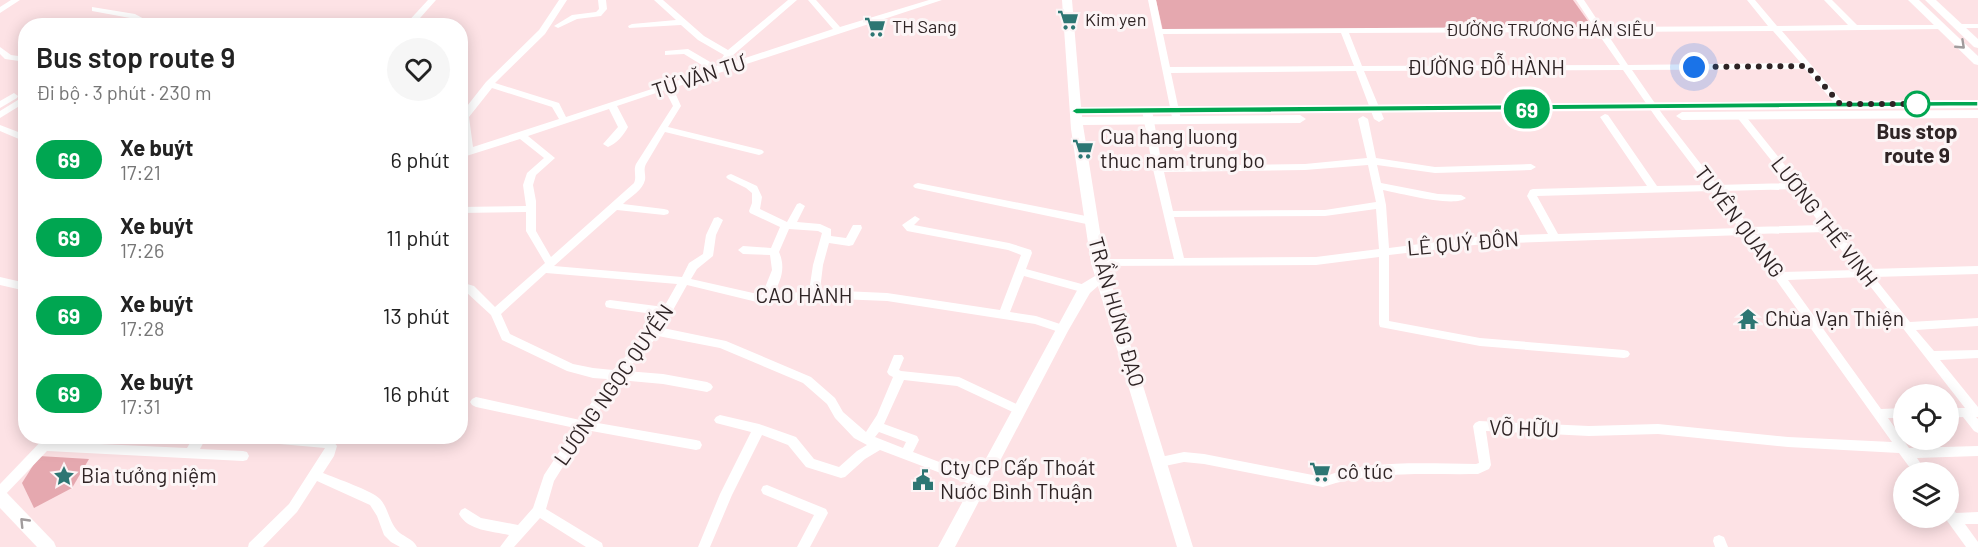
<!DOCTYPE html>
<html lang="vi">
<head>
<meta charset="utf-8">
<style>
	body { margin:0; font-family:Barlow,sans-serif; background:#f6f6f6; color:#222; height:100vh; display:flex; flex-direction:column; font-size:22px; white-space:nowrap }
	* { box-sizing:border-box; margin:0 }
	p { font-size:20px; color:#767676 }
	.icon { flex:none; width:33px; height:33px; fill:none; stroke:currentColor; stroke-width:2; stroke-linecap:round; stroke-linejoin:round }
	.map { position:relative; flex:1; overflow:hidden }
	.sheet { position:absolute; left:18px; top:18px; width:450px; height:426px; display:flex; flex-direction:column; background:#fff; border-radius:24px; box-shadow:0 3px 15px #0003 }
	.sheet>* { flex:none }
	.badge { padding:0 12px; border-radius:20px; font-size:21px; line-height:39px }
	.fabs { position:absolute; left:1893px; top:384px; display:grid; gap:12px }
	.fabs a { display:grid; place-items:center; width:66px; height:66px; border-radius:50%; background:#fff; box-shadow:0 3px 15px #0003; font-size:30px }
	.you { position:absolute; width:30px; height:30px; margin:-15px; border:4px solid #fff; border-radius:50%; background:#1a73e8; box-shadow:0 0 0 9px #1a73e833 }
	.map>.badge { position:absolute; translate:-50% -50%; box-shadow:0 0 0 3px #fff }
	.round { display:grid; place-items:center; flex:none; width:63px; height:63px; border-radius:32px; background:#f6f6f6 }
	.summary { display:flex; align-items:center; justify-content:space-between; height:102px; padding:0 18px }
	h1 { font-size:28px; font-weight:600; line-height:45px }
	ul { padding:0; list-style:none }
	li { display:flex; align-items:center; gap:18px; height:78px; padding:0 18px }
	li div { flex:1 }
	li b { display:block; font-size:22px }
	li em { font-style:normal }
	li .badge { min-width:66px; font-weight:700; text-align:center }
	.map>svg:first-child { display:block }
	.green { fill:#e5a8af }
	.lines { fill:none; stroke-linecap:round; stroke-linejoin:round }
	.minor { fill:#fff; fill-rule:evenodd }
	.major { fill:#fff; fill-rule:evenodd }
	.oneway { stroke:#a19c9d }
	.line { fill:#00a651; stroke:#fff; stroke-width:1.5 }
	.walk { stroke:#2f2425; stroke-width:6; stroke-dasharray:0 10.8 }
	.stop-dot { fill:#fff; stroke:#00a651; stroke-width:3 }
	.labels { text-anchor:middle; stroke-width:6; stroke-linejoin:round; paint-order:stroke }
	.far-poi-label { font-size:18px; fill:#2f2425; stroke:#fcf5f6; text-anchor:start }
	.far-street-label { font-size:18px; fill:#2f2425; stroke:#fcf5f6 }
	.street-label { font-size:21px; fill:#2f2425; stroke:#fcf5f6 }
	.stop-label { font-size:21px; font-weight:bold; fill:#2f2425; stroke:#fcf5f6 }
	.poi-label { font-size:21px; fill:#2f2425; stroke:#fcf5f6; text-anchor:start }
</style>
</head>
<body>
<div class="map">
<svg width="1978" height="547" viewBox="0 0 1978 547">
	<rect width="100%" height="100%" fill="#fde2e5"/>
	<g class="green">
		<polygon points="1156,0 1573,0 1593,28 1163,31"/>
		<polygon points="39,456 89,459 72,488 34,508 22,483"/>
	</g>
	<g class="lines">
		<g class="minor">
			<polygon points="11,0 20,0 0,13 0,7"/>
			<polygon points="428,0 436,0 413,26 404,26"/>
			<path d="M559 0H567L545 34 495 83 559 103 566 117 710 70 684 54 665 55V51L688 49 717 66 724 55 698 40 681 25 629 28 628 26 632 24 676 20 654 0H663L704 36 728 50 788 0H797L732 56 727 64 833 29 808 0H816L840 27 929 0H942L673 88 681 106 668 127 762 150 764 152 762 154 759 155 665 132 646 164C643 170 646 174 645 180 643 190 630 197 623 204L664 209 668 210 669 212 668 214 664 215 617 210 554 266 682 277 689 263 703 254 706 235 714 218 718 217 723 220 716 235 713 256 697 269 691 279 762 295 772 270 770 255 743 254 738 250 743 246 771 248 780 227 750 213 749 211 752 203V193L746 188 728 179 726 177 728 175 731 174 757 186 762 197 760 209 787 222 797 204 800 203 805 206 797 222 820 224 831 229V236L846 238 853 225H861L862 228 853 245 849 246 829 243 823 265 820 290 887 293 1000 310 1021 255 1008 250 907 231 902 225 915 216 920 219 914 225 1009 243 1031 250 1032 253 1026 269 1089 286 1090 289 1085 293 1024 276 1010 312 1036 316 1066 326 1067 329 1066 332 1062 333 1035 324 887 301 814 298 765 304 687 285 663 328 726 341 811 377 835 398 843 412 866 432 877 415 893 377 889 375 887 372 894 355H902L904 358 899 370 901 371 959 377 1023 407 1025 410 1023 413 1019 415 957 386 904 380 884 424 917 436 919 440 913 452 984 479 986 483 984 487 980 488 880 450 865 459 845 477 841 478 806 467 788 445 762 435 732 495 710 547H698L720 494 751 432 716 423 714 420 716 417 720 415 759 424 796 437 814 459 839 467 857 451 867 445 854 438 835 418 827 404 803 383 720 348 658 336 626 371 663 374 707 382 711 384 713 387 711 390 707 392 663 384 619 380 592 422 696 440 700 441 702 445 700 449 696 450 586 430 554 481 546 509 602 543 603 547H586L540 518 514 547H500L509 535C492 531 468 531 459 514L461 510 465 508 481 518 518 525 533 508 544 475 575 428 476 407 472 405 470 402 472 399 476 397 580 420 607 379 593 378 567 371 502 340 491 315 466 292 460 290V282L474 286 495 307 545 263 526 231V212L460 213V207L526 206 523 185 527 173 544 158 520 139 460 158V152L464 150 460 115 486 82 539 30ZM492 88 552 107 559 119 473 147 469 117ZM665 90 673 106 636 164C633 171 637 176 634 183L551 257 536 231V201L533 185 536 175 555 158 528 136 609 109 618 127 603 144 608 147C616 144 624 135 628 127L617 106ZM789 229 818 231 822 233 813 265 809 291 773 295C781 280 786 268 779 252ZM546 273 677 284 664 307 610 300 606 301 605 304 606 307 610 308 660 315 652 328 613 370 593 368 573 364 510 334 501 314ZM879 432 906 442 903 448 875 437Z"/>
			<polygon points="598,0 606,0 607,9 601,16 577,19 558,28 554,26 572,15 596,12 599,9"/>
			<path d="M1148 0H1156L1162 29 1594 27 1576 0H1584L1602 27 1768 26 1747 0H1755L1777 26 1848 25 1824 0H1832L1857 25H1945V29H1942L1782 31 1843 102 1844 104 1840 107 1837 106 1805 69 1632 70 1663 115 1717 185 1789 183 1736 116 1741 113 1744 114 1868 269 1978 266V274L1874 277 1910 322 1978 318V326L1916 330 1934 351 1978 350V358L1940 360 1978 407V417H1976L1978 419V433L1974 431 1963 417 1948 418V408H1965L1863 277 1788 280 1881 409 1904 408V418H1888L1909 448 1978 446V456L1917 458 1926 472H1913L1899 453 1788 447 1658 434 1589 436 1486 431 1491 465 1489 469 1478 474C1426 475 1373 470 1323 487L1204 464 1184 462 1160 467 1156 466 1154 462 1156 458 1184 452 1204 454 1323 477C1372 459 1425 464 1476 464L1479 463 1473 426 1475 423 1479 421 1589 426 1658 424 1788 437 1892 442 1744 235 1483 244 1389 255V321L1480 338 1624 350 1628 351 1630 354 1628 357 1624 358 1480 346 1380 327 1379 324V257L1316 265 1094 266 1093 263 1098 259H1174L1153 169 1142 110 1147 107 1152 110 1162 166 1305 164 1367 158 1358 119 1363 116 1368 119 1376 158 1435 167 1531 164 1536 167 1531 170 1435 173 1377 165 1381 183 1438 194 1461 195 1466 198C1455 208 1399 193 1383 190L1386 205 1389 248 1483 236 1548 234 1527 196 1530 190 1533 189 1647 186 1600 117 1605 114 1608 115 1657 186 1707 185 1657 119 1623 70 1364 71 1384 119 1379 122 1374 119 1356 71 1171 73 1181 120 1179 122H1173ZM1773 31 1801 63 1628 65 1606 32ZM1597 32 1620 65 1362 66 1349 33ZM1341 33 1354 66 1170 67 1163 34ZM1368 165 1376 202 1325 210 1173 211 1164 172 1305 170ZM1794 189 1821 225 1750 227 1722 191ZM1711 191 1739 228 1558 234 1537 196ZM1376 209 1379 249 1316 257 1184 258 1174 217 1325 216ZM1827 232 1857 270 1782 272 1755 234Z"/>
			<polygon points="92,7 135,14 157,26 145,26 130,18 92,11"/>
			<polygon points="1954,24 1978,24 1978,28 1957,28 1953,26"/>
			<polygon points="0,47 11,55 26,57 26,62 5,59 0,54"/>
			<polygon points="14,93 18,96 17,98 0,108 0,101"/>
			<polygon points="26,95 26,102 0,118 0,111"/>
			<polygon points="0,125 26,135 26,142 0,131"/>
			<polygon points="918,183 1091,217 1096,221 1091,225 915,188 913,186 915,184"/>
			<polygon points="0,277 26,283 26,291 0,285"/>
			<polygon points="46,436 60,436 56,442 187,448 194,436 207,436 200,449 243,451 247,452 249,456 247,460 243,461 47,451 4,496 0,497 0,484"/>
			<path d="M251 436H320L331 438 337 446 334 456 323 473C335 478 373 491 380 499 388 508 389 520 396 529 402 537 413 538 417 547H400L391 542 384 535 377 516 370 505 317 481 297 512 263 547H248L249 543 289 504 325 448 257 442 253 441Z"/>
			<polygon points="767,485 826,509 828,513 810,547 797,547 814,515 763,494 761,490 763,486"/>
			<polygon points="1948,507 1952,508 1956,513 1978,512 1978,524 1965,524 1978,542 1978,547 1966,547 1945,518 1948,518"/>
			<polygon points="1719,535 1724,537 1728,547 1715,547 1713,541 1714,537"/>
		</g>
		<g class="major">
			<polygon points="1062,0 1072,0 1081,107 1978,100 1978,108 1082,115 1082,117 1300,115 1306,119 1300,123 1083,125 1105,263 1193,547 1177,547 1098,286 1090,293 1068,331 955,547 938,547 1080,285 1095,276 1091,263 1071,129"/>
			<polygon points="1908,0 1919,0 1978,56 1978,65 1974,64"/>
			<polygon points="1925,0 1936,0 1978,39 1978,48 1974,47"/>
			<polygon points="1978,110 1978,118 1682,120 1676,116 1682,112"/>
			<polygon points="0,490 6,492 54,542 56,547 37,547 0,508"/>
		</g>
	</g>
	<defs><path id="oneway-chevron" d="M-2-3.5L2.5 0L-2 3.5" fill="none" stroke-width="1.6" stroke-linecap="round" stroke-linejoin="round" transform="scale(1.5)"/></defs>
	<g class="oneway">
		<use href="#oneway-chevron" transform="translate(1961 45) rotate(43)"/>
		<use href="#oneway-chevron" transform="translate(24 522) rotate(-134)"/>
	</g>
	<polygon class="line" points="1978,101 1978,106 1076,114 1071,111 1076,108"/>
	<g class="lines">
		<polyline class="walk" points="1694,67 1807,66 1840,104 1917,104"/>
	</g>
	<defs>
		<symbol id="supermarket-bare" viewBox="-9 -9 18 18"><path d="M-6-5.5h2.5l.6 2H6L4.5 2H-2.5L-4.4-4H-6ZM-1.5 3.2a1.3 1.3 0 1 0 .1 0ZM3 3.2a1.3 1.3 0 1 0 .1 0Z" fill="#2d7673" stroke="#fcf5f6" stroke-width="2.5" paint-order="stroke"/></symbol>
		<symbol id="temple-bare" viewBox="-9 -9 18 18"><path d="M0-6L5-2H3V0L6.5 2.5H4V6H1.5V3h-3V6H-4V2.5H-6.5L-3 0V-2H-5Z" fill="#2d7673" stroke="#fcf5f6" stroke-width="2.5" paint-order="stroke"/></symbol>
		<symbol id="sight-bare" viewBox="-9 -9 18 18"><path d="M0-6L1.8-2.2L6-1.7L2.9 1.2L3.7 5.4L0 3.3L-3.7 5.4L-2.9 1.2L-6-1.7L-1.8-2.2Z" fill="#2d7673" stroke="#fcf5f6" stroke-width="2.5" paint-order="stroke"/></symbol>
		<symbol id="civic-bare" viewBox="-9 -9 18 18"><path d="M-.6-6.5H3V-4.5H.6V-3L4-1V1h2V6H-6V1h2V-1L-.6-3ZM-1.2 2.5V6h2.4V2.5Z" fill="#2d7673" stroke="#fcf5f6" stroke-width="2.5" paint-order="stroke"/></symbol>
	</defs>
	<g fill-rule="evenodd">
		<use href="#supermarket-bare" x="1053" y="5" width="30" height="30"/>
		<use href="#supermarket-bare" x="860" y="12" width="30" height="30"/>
		<use href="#supermarket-bare" x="1068" y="134" width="30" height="30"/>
		<use href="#temple-bare" x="1733" y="304" width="30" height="30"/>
		<use href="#supermarket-bare" x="1305" y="457" width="30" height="30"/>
		<use href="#sight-bare" x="49" y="461" width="30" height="30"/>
		<use href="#civic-bare" x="908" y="465" width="30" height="30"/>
	</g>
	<circle class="stop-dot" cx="1917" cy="104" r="12"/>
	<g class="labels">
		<g class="far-poi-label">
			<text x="1085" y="26">Kim yen</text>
			<text x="892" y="33">TH Sang</text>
		</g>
		<g class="far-street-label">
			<text x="1550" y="36">ĐƯỜNG TRƯƠNG HÁN SIÊU</text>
		</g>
		<g class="street-label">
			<text x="1486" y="75">ĐƯỜNG ĐỖ HÀNH</text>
			<text transform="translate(699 77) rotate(-18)" y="7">TỪ VĂN TƯ</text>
			<text transform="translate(1739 222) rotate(53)" y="7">TUYÊN QUANG</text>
			<text transform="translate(1824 222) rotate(52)" y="7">LƯƠNG THẾ VINH</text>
			<text transform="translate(1463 244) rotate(-5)" y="7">LÊ QUÝ ĐÔN</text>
			<text x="804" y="303">CAO HÀNH</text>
			<text transform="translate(1116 312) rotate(74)" y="7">TRẦN HƯNG ĐẠO</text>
			<text transform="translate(614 385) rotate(-55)" y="7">LƯƠNG NGỌC QUYẾN</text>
			<text transform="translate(1524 429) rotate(2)" y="7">VÕ HỮU</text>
		</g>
		<g class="stop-label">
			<text x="1917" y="139">Bus stop<tspan x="1917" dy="24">route 9</tspan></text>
		</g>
		<g class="poi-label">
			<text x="1100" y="144">Cua hang luong<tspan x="1100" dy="24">thuc nam trung bo</tspan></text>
			<text x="1765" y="326">Chùa Vạn Thiện</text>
			<text x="940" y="475">Cty CP Cấp Thoát<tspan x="940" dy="24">Nước Bình Thuận</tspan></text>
			<text x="1337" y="479">cô túc</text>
			<text x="81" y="483">Bia tưởng niệm</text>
		</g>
	</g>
</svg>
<div class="fabs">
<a><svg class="icon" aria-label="locate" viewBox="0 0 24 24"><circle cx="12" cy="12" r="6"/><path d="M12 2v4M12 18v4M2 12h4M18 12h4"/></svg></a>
<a><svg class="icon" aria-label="layers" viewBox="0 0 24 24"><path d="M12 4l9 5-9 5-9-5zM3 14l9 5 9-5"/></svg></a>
</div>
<div class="you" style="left:1694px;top:67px"></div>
<b class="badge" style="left:1527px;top:109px;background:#00a651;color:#fff">69</b>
<section class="sheet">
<div class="summary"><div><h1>Bus stop route 9</h1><p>Đi bộ · 3 phút · 230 m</p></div><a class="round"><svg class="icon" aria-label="heart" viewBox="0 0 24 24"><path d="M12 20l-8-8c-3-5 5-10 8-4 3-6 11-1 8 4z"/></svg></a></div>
<ul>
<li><span class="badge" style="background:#00a651;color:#fff">69</span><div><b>Xe buýt</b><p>17:21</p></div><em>6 phút</em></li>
<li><span class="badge" style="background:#00a651;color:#fff">69</span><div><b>Xe buýt</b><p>17:26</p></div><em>11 phút</em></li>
<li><span class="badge" style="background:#00a651;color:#fff">69</span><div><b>Xe buýt</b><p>17:28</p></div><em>13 phút</em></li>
<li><span class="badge" style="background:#00a651;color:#fff">69</span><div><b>Xe buýt</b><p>17:31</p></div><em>16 phút</em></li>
</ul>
</section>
</div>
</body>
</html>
